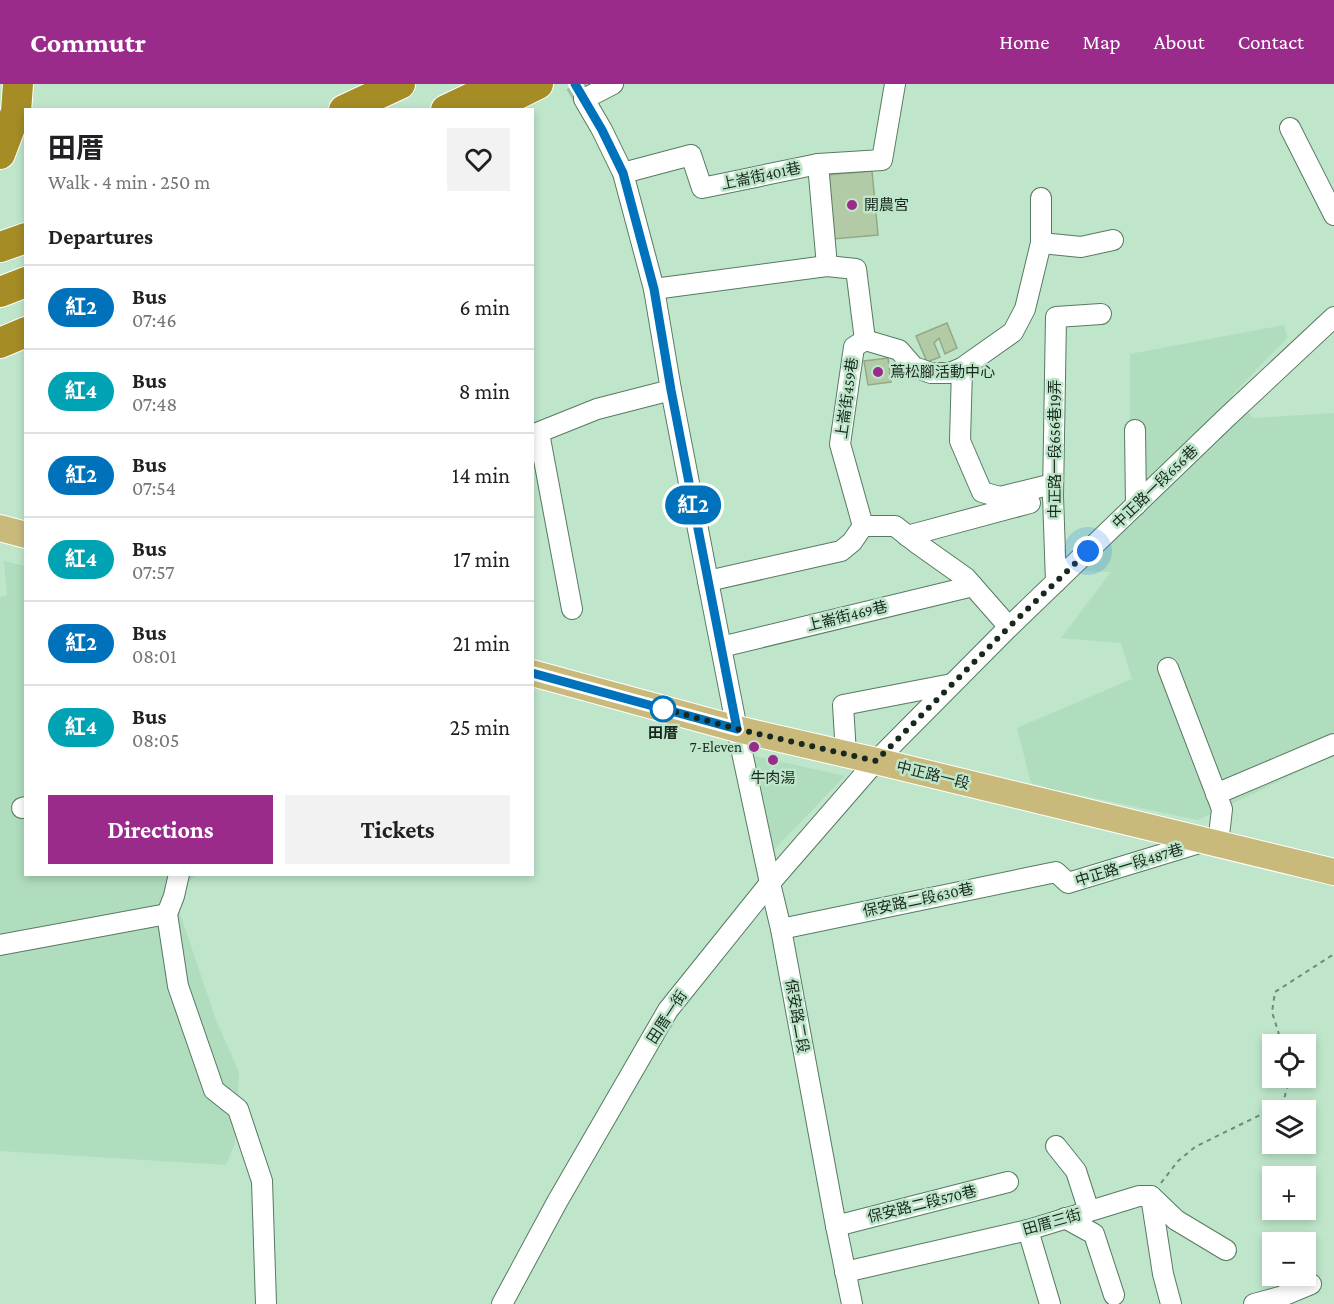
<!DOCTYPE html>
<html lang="en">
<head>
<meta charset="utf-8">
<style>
	body { margin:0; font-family:"Crimson Pro","Noto Sans TC",serif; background:#f2f2f2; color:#202124; height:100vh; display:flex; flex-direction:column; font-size:22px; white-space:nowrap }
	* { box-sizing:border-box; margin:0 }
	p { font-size:20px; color:#757577 }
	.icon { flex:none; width:33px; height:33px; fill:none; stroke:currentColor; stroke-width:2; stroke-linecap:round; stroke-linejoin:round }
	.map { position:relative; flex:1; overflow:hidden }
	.drawer { position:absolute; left:24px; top:24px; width:510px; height:768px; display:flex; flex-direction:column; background:#fff; border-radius:0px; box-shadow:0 3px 9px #0003 }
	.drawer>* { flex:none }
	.badge { padding:0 12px; border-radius:20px; font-size:21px; line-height:39px }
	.controls { position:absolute; left:1262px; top:950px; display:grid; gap:12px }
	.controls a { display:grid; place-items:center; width:54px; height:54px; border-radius:0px; background:#fff; box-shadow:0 3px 9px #0003; font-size:30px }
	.you { position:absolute; width:30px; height:30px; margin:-15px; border:4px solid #fff; border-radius:50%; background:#1a73e8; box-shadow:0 0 0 9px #1a73e833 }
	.map>.badge { position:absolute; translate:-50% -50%; box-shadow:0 0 0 3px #fff }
	h2 { padding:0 24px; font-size:22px; line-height:54px }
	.round { display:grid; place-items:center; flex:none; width:63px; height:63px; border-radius:0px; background:#f2f2f2 }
	.summary { display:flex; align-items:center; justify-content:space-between; height:102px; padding:0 24px }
	h1 { font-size:28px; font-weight:700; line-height:45px }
	.cta { display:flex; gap:12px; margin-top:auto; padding:12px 24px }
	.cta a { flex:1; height:69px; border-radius:0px; background:#9a2b8a; color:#fff; font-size:24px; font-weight:700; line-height:69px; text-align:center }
	.cta a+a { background:#f2f2f2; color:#202124 }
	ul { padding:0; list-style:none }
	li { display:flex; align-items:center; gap:18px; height:84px; padding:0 24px; border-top:2px solid #e0e0e0 }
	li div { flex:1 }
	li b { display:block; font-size:22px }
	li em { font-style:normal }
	li .badge { min-width:66px; font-weight:700; text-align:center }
	header { display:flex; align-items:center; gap:36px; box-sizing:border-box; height:84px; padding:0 30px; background:#9a2b8a; color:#fff }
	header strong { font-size:28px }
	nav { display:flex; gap:33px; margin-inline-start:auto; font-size:21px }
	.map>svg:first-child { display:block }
	.built { fill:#afddbd }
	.building { fill:#b3caa7; stroke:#93a986; stroke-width:1.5 }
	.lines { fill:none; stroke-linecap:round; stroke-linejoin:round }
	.minor-tunnel { stroke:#9ec0a8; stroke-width:20; stroke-dasharray:20 10; stroke-linecap:butt }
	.minor-casing { stroke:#577a62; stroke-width:22 }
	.major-casing { stroke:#fff; stroke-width:28 }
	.highway-casing { stroke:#fff; stroke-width:32 }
	.path { stroke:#6f8b78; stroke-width:2; stroke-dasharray:4.5 4.5; stroke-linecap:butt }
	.minor { stroke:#fff; stroke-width:20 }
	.major { stroke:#c9ba7c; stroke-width:26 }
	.highway { stroke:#a58c25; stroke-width:30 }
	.line-casing { stroke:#fff; stroke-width:14 }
	.line { stroke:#0072bc; stroke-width:9 }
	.walk { stroke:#19281e; stroke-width:6; stroke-dasharray:0 10.8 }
	.poi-dot { fill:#9a2b8a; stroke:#bfe6cb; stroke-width:2 }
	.stop-dot { fill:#fff; stroke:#0072bc; stroke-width:3 }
	.labels { text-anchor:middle; stroke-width:5; stroke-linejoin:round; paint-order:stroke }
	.street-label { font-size:15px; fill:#19281e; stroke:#bfe6cb }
	.poi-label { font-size:15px; fill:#19281e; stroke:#bfe6cb; text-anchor:start }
	.stop-label { font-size:15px; font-weight:bold; fill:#19281e; stroke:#bfe6cb }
</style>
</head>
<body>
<header>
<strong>Commutr</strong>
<nav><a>Home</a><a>Map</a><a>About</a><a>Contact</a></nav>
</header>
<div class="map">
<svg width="1334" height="1220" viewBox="0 0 1334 1220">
	<rect width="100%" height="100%" fill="#bfe6cb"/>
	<g class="built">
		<polygon points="1284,241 1287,254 1232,311 1253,334 1334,329 1334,671 1198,736 1055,706 1031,699 1017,644 1132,595 1121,559 1061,554 1111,488 1077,487 1130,433 1130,270"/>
		<polygon points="4,477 25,482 26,790 196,791 174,812 216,936 239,988 235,1059 226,1081 0,1067 0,513 7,511"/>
		<polygon points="751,671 845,692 770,770"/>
	</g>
	<g class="building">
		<polygon points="872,87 878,151 833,155 827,91"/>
		<polygon points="947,239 957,264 945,270 939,254 934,259 940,273 927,278 916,252"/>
		<polygon points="888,274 891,298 868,301 864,277"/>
	</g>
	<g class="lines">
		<polyline class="minor-tunnel" points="575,0 584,15"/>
		<defs>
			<g id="minor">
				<polyline points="613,0 584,15 602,46 623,89 654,205 671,306 708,497 737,645 770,799 781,845 836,1142 852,1220"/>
				<polyline points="1290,44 1334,131"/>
				<polyline points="818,80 827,182"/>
				<polyline points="623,89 691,71 702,104 818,80 882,76 895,0"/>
				<polyline points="1041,159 1081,163 1113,156"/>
				<polyline points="654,205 827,182 856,185 865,256"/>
				<polyline points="962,284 960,357 982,408 1000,413 1053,400"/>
				<polyline points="1135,346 1136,421"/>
				<polyline points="539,349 572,525"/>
				<polyline points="532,351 597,325 671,306"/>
				<polyline points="863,442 895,442 918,460 966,494 1009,543"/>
				<polyline points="907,452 1030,419"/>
				<polyline points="708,497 841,467 852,458 863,442 840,360 854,263 865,256 899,266 914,283 931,289 950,289 962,284 1013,248 1025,225 1041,159 1041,114"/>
				<polyline points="1056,498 1053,412 1056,233 1101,230"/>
				<polyline points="721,563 973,502"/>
				<polyline points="1168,584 1222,725 1218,760"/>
				<polyline points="846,670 843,621 952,600"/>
				<polyline points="1216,710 1334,660"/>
				<polyline points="22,724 26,723"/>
				<polyline points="179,790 174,812 167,830 178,902 214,1006 238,1025 262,1097 266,1220"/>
				<polyline points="781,845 1056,788 1068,799 1206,757"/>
				<polyline points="0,861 167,830"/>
				<polyline points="1056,1062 1076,1087 1089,1127"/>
				<polyline points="1151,1112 1176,1136 1226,1166"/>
				<polyline points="1065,1134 1094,1150 1114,1211"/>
				<polyline points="836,1142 1008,1098"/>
				<polyline points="1028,1146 1050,1220"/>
				<polyline points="845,1188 1028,1146 1139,1112 1151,1112 1163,1190 1171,1220"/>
				<polyline points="502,1220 557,1118 668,926 770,799 876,677 1009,543 1227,333 1334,233"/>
				<polyline points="1254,1220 1280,1213 1311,1200"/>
			</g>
			<g id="major">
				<polyline points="0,444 26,451"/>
				<polyline points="532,589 737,645 876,677 1334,788"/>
			</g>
			<g id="highway">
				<polyline points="344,26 400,0"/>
				<polyline points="446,26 501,0"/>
				<polyline points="486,26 538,0"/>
				<polyline points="0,70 16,28 18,0"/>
				<polyline points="0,163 26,154"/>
				<polyline points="0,208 26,198"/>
				<polyline points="0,259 26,248"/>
			</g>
		</defs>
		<use href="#minor" class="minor-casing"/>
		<use href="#major" class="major-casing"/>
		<use href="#highway" class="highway-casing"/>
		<g class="path">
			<polyline points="1282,960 1272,928 1275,908 1334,870"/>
			<polyline points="1161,1099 1178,1077 1195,1063 1266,1028 1284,1015 1290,993"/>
		</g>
		<use href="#minor" class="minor"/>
		<use href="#major" class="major"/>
		<use href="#highway" class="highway"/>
	</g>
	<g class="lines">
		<defs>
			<polyline id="line" points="532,589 737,645 671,306 654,205 623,89 602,46 575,0"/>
		</defs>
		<use href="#line" class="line-casing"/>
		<use href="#line" class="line"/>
		<polyline class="walk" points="663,625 654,622 737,645 876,677 1009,543 1088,467"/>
	</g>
	<g class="poi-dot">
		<circle cx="852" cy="121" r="6"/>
		<circle cx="878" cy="288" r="6"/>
		<circle cx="754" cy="663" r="6"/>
		<circle cx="773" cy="676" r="6"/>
	</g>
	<circle class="stop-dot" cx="663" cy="625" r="12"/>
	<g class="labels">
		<g class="street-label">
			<text transform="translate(761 92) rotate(-12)" y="5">上崙街401巷</text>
			<text transform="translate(847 314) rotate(-82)" y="5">上崙街459巷</text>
			<text transform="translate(1055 365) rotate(-90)" y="5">中正路一段656巷19弄</text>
			<text transform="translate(1155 403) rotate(-44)" y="5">中正路一段656巷</text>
			<text transform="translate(847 532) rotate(-14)" y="5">上崙街469巷</text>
			<text transform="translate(933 691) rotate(14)" y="5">中正路一段</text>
			<text transform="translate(1129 781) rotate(-17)" y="5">中正路一段487巷</text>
			<text transform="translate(918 816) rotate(-12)" y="5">保安路二段630巷</text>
			<text transform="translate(797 932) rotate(80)" y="5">保安路二段</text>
			<text transform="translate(667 933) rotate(-57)" y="5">田厝一街</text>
			<text transform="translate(922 1120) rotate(-14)" y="5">保安路二段570巷</text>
			<text transform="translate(1052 1138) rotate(-16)" y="5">田厝三街</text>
		</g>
		<g class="poi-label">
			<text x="864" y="126">開農宮</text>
			<text x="890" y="293">蔦松腳活動中心</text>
			<text x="742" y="668" text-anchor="end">7-Eleven</text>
			<text x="773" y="699" text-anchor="middle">牛肉湯</text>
		</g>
		<g class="stop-label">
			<text x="663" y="654">田厝</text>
		</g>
	</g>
</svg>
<div class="controls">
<a><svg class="icon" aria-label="locate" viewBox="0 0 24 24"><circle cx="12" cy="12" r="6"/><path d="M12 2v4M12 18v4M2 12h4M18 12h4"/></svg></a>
<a><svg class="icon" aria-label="layers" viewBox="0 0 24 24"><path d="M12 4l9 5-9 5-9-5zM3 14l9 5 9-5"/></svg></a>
<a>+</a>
<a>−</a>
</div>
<div class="you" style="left:1088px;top:467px"></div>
<b class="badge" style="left:693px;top:421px;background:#0072bc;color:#fff">紅2</b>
<section class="drawer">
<div class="summary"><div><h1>田厝</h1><p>Walk · 4 min · 250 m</p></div><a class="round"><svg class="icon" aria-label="heart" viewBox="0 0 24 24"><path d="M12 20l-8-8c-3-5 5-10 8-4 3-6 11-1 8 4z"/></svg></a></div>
<h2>Departures</h2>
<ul>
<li><span class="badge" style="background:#0072bc;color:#fff">紅2</span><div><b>Bus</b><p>07:46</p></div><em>6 min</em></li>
<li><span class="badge" style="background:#00a3b4;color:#fff">紅4</span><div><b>Bus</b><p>07:48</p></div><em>8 min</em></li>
<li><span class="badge" style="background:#0072bc;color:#fff">紅2</span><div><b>Bus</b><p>07:54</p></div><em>14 min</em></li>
<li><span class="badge" style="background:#00a3b4;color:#fff">紅4</span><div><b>Bus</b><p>07:57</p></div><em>17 min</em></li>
<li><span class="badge" style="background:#0072bc;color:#fff">紅2</span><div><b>Bus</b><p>08:01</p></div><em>21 min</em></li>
<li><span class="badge" style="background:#00a3b4;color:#fff">紅4</span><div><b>Bus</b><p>08:05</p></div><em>25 min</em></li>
</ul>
<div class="cta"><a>Directions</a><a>Tickets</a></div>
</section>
</div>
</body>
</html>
